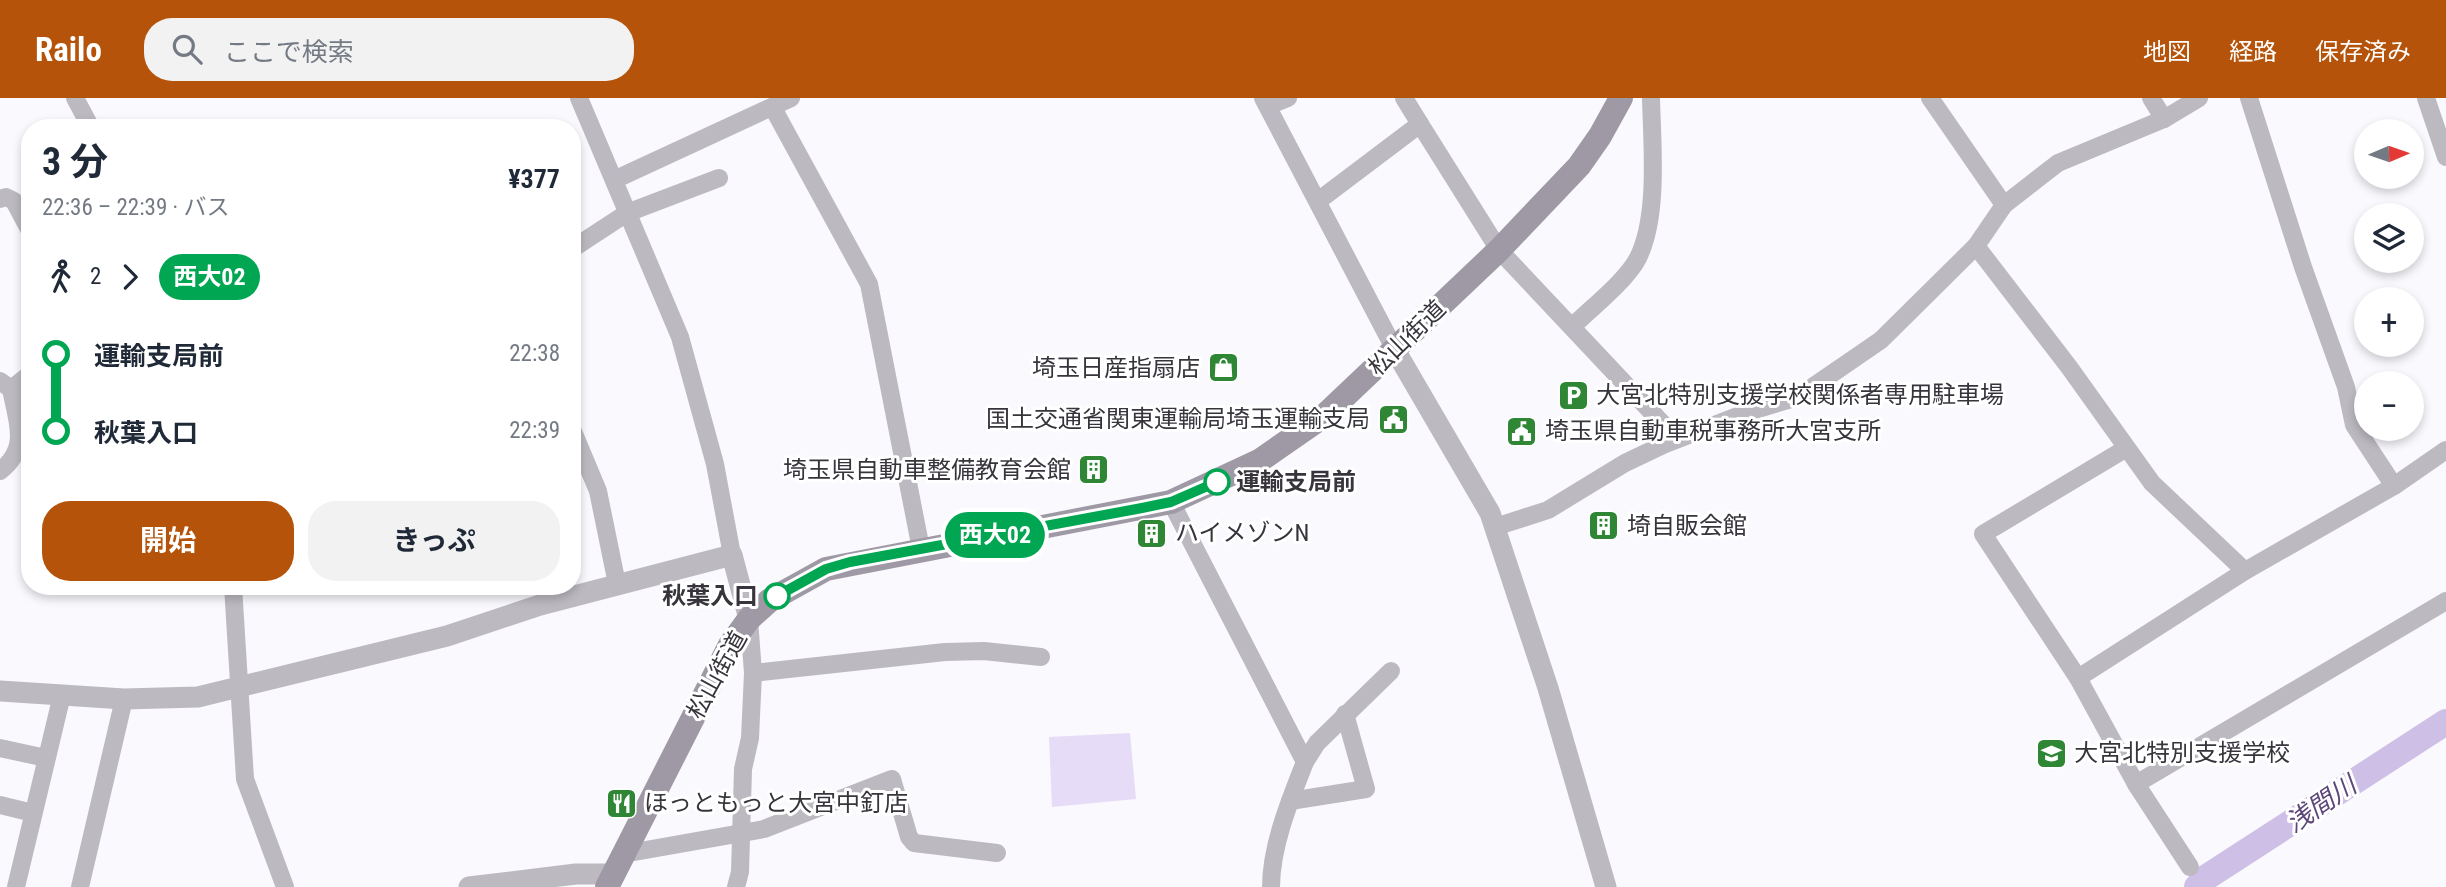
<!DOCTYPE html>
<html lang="ja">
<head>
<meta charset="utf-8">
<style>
	body { margin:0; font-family:"Roboto Condensed","Noto Sans JP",sans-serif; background:#f2f2f3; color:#1f2937; height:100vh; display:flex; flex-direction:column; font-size:26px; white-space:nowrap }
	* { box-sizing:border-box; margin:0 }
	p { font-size:23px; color:#747a83 }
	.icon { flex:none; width:38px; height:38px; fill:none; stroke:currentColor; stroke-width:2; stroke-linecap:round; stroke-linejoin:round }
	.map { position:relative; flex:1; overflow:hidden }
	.panel { position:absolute; left:21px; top:21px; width:560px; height:476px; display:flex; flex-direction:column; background:#fff; border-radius:28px; box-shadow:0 4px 10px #0003 }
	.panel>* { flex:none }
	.badge { padding:0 14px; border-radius:23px; font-size:24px; line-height:46px }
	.needle { width:46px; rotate:88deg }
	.controls { position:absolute; left:2354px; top:21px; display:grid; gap:14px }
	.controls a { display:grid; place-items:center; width:70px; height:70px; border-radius:50%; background:#fff; box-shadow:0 4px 10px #0003; font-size:35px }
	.map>.badge { position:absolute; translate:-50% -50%; box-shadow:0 0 0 4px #fff }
	.legs { display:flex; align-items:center; gap:10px; height:77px; padding:0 21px; font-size:23px }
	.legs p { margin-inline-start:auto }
	.headline { display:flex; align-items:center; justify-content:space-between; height:119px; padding:0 21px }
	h1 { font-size:38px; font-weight:700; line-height:52px }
	.button { display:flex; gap:14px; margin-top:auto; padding:14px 21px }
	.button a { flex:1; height:80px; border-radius:28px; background:#b45309; color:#fff; font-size:28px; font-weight:700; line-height:80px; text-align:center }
	.button a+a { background:#f2f2f3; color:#1f2937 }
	ul { padding:0 21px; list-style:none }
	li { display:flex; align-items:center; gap:24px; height:77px; font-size:26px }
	li i { display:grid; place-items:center; width:10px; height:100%; margin:0 9px; background:currentColor }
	li i::after { content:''; width:18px; height:18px; margin:-9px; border:5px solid; border-radius:50%; background:#fff }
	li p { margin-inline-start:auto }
	li:first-child i { background:linear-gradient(#0000 50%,currentColor 0) }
	li:last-child i { background:linear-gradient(currentColor 50%,#0000 0) }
	header { display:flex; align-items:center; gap:42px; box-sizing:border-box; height:98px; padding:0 35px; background:#b45309; color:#fff }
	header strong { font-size:33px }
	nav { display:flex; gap:38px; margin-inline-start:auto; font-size:24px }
	.search { width:490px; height:63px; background:#f2f2f3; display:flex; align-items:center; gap:18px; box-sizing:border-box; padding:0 24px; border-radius:28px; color:#747a83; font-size:26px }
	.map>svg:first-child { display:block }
	.green { fill:#e7dcf8 }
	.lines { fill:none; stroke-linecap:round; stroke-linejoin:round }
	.river { stroke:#cebfe6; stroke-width:26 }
	.minor { stroke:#bcb9c1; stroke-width:18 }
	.tertiary { stroke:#bcb9c1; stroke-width:21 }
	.secondary { stroke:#9e99a5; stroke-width:24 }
	.line-1-casing { stroke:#fff; stroke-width:16 }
	.line-1 { stroke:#00a651; stroke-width:10 }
	.stop-1-dot { fill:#fff; stroke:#00a651; stroke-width:3.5 }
	.labels { text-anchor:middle; stroke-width:6; stroke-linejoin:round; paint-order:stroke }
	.street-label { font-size:24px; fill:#37343c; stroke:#fff }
	.poi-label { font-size:24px; fill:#37343c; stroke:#fff; text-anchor:start }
	.stop-label { font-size:24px; font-weight:bold; fill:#37343c; stroke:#fff; text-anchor:start }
	.water-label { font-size:26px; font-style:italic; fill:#5d467a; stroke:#fff }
</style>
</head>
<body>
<header>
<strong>Railo</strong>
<div class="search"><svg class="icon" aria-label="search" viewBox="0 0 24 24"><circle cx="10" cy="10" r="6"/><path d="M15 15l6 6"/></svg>ここで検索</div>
<nav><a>地図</a><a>経路</a><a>保存済み</a></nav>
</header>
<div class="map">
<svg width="2446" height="789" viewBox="0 0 2446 789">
	<rect width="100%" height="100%" fill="#faf9fd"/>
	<polygon class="green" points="1130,635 1136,701 1052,709 1049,639"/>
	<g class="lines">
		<polyline class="river" points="2197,789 2207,779 2446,624"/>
		<g class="minor">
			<polyline points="75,0 91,30"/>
			<polyline points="579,0 680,239 715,366 732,457"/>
			<polyline points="1263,0 1395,252"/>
			<polyline points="1404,0 1420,26"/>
			<polyline points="1930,0 2004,107"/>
			<polyline points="2151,0 2164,21"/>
			<polyline points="2249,0 2303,169 2346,289 2354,327 2394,388"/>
			<polyline points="2426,0 2446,59"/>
			<polyline points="1268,8 1288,0"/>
			<polyline points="773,10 869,186 921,451"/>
			<polyline points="614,82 791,0"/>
			<polyline points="0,101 6,99 14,103 30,133"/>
			<polyline points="1318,103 1420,26 1499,152 1677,341"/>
			<polyline points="1976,148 2069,269 2152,385 2245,473 2394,388 2446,352"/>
			<polyline points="572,151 627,115 719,80"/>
			<path d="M1572 229C1591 210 1626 183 1638 160 1659 118 1652 46 1651 0"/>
			<polyline points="0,283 11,291 30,276"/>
			<polyline points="572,331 598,393 617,486"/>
			<polyline points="2125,351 1983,436 2078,580 2136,686 2446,503"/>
			<path d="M0 373C30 350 17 324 11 291"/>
			<path d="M1171 404 1305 664C1290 702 1271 748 1271 789"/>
			<polyline points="1495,429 1548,412 1625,365 1665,346 1751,313 1798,299 1881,242 1976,148 2004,107 2058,65 2164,21 2199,0"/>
			<polyline points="233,488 245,681 285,789"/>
			<polyline points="753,575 945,554 984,553 1041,559"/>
			<polyline points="2078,580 2245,473"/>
			<polyline points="0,650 46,660"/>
			<polyline points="1305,664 1317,645 1391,573"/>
			<polyline points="2136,686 2190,769"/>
			<polyline points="1290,703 1366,691 1345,616"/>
			<polyline points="0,707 33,715"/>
			<polyline points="623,756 764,731 892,681 909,739 914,745 997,755"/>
			<polyline points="16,789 62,597"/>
			<polyline points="80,789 124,601"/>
			<polyline points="736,789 740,774 743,671 750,640 753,575 749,521"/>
		</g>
		<g class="tertiary">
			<polyline points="1395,252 1490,415 1548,590 1606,789"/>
			<polyline points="0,593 124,601 198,599 447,538 540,507 732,457 749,521"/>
			<polyline points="469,789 576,776 613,776"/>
		</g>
		<polyline class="secondary" points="607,789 730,547 749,521 770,502 826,471 1171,404 1259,363 1324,318 1499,152 1579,68 1600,38 1621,0"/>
	</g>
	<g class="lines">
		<defs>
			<polyline id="line-1" points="777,498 826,471 850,464 1142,410 1171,404 1217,384"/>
		</defs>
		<use href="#line-1" class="line-1-casing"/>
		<use href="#line-1" class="line-1"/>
	</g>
	<defs>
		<symbol id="shop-square" viewBox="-11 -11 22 22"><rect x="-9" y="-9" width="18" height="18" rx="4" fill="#2f8736" stroke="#fff"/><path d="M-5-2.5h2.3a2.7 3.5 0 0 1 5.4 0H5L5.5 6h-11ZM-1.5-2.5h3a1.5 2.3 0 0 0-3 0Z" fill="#fff"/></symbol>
		<symbol id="parking-square" viewBox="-11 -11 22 22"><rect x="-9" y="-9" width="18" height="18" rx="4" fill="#2f8736" stroke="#fff"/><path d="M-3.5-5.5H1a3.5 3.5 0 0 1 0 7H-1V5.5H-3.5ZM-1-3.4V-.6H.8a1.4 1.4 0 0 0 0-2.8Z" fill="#fff"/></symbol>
		<symbol id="civic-square" viewBox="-11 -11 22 22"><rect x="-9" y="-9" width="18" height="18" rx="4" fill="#2f8736" stroke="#fff"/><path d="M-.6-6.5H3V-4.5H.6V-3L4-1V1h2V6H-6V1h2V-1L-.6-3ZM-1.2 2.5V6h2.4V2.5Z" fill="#fff"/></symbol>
		<symbol id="building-square" viewBox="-11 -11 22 22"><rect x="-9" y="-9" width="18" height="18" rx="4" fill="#2f8736" stroke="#fff"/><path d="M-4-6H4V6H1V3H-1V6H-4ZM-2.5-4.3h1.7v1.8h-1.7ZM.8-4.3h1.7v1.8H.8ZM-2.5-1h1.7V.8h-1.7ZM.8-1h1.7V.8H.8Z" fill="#fff"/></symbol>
		<symbol id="school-square" viewBox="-11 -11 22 22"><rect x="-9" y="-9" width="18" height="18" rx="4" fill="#2f8736" stroke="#fff"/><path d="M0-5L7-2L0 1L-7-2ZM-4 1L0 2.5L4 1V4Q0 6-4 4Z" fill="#fff"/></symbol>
		<symbol id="restaurant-square" viewBox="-11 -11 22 22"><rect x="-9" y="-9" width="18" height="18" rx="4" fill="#2f8736" stroke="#fff"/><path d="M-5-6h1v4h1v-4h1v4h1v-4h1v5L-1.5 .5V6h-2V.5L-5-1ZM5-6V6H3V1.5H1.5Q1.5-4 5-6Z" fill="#fff"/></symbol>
	</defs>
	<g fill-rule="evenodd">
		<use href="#shop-square" x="1206" y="252" width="35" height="35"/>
		<use href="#parking-square" x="1556" y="280" width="35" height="35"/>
		<use href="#civic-square" x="1376" y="304" width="35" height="35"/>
		<use href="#civic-square" x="1504" y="316" width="35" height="35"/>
		<use href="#building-square" x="1076" y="354" width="35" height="35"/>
		<use href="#building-square" x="1586" y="410" width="35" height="35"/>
		<use href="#building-square" x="1134" y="418" width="35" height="35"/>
		<use href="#school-square" x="2034" y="638" width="35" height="35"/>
		<use href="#restaurant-square" x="604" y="688" width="35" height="35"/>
	</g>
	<g class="stop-1-dot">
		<circle cx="1217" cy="384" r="12"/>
		<circle cx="777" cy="498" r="12"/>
	</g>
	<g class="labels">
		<g class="street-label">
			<text transform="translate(1407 240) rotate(-44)" y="8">松山街道</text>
			<text transform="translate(717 577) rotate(-61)" y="8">松山街道</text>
		</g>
		<g class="poi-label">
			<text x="1200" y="278" text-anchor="end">埼玉日産指扇店</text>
			<text x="1596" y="305">大宮北特別支援学校関係者専用駐車場</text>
			<text x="1370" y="329" text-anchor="end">国土交通省関東運輸局埼玉運輸支局</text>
			<text x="1545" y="341">埼玉県自動車税事務所大宮支所</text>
			<text x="1071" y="380" text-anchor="end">埼玉県自動車整備教育会館</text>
			<text x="1627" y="436">埼自販会館</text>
			<text x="1175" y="443">ハイメゾンN</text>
			<text x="2074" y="663">大宮北特別支援学校</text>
			<text x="644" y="713">ほっともっと大宮中釘店</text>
		</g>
		<g class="stop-label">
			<text x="1236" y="392">運輸支局前</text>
			<text x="758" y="506" text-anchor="end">秋葉入口</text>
		</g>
		<g class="water-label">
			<text transform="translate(2321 706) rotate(-34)" y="9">浅間川</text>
		</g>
	</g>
</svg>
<div class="controls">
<a><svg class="needle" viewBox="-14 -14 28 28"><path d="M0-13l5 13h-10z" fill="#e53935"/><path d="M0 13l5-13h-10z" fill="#747a83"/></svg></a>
<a><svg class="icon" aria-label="layers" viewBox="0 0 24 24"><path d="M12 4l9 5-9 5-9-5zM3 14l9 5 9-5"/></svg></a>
<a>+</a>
<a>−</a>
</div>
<b class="badge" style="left:995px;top:437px;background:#00a651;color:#fff">西大02</b>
<section class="panel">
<div class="headline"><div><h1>3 分</h1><p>22:36 – 22:39 · バス</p></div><b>¥377</b></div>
<div class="legs"><svg class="icon" aria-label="walk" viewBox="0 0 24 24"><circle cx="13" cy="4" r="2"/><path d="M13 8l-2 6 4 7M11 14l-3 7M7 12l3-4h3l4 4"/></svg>2<svg class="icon" aria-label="forward" viewBox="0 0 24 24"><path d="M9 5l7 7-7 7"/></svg><b class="badge" style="background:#00a651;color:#fff">西大02</b></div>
<ul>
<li><i style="color:#00a651"></i><b>運輸支局前</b><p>22:38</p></li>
<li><i style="color:#00a651"></i><b>秋葉入口</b><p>22:39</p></li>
</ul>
<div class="button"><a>開始</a><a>きっぷ</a></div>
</section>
</div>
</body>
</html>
